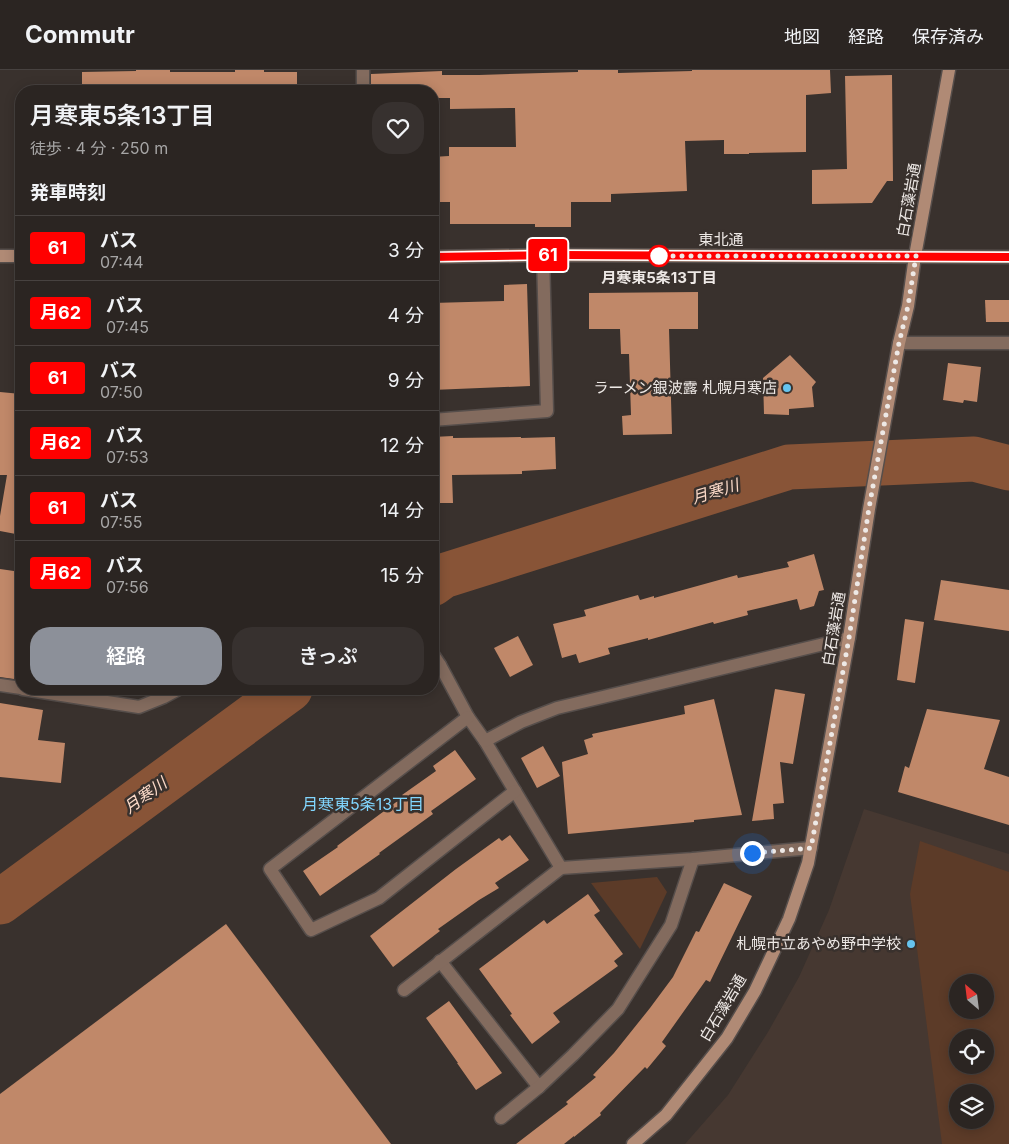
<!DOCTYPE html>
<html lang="ja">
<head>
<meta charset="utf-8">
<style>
	body { margin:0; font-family:Inter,"Noto Sans JP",sans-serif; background:#37312f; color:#f1f3f6; height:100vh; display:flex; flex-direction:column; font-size:19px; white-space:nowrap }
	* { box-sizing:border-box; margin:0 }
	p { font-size:16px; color:#a6a5a5 }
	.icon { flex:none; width:28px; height:28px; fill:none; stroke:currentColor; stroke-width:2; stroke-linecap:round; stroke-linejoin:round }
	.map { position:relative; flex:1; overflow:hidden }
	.drawer { position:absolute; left:15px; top:15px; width:424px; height:610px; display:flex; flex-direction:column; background:#2b2522; border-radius:20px; box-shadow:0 2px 12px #0003,0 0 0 1px #474240 }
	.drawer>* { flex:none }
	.badge { padding:0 10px; border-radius:4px; font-size:18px; line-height:32px }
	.needle { width:32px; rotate:332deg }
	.controls { position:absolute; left:949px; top:904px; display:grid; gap:10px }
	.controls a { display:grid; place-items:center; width:45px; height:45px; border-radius:50%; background:#2b2522; box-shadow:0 2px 12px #0003,0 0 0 1px #474240; font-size:25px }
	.you { position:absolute; width:25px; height:25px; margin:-12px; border:4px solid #fff; border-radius:50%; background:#1a73e8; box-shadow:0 0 0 8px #1a73e833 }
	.map>.badge { position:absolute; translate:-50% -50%; box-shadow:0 0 0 2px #fff }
	h2 { padding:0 15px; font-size:19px; line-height:45px }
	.round { display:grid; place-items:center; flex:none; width:52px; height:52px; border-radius:20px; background:#37312f }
	.head { display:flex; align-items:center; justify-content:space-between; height:85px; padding:0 15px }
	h1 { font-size:24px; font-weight:600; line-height:38px }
	.button { display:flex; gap:10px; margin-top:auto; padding:10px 15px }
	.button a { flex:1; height:58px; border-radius:20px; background:#8c9099; color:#fff; font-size:20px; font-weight:600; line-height:58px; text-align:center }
	.button a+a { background:#37312f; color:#f1f3f6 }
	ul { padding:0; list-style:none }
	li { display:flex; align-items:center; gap:15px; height:65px; padding:0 15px; border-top:1px solid #474240 }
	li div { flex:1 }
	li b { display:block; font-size:19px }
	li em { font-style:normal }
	li .badge { min-width:55px; font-weight:700; text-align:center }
	header { display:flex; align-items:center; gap:30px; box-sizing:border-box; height:70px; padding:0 25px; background:#2b2522; border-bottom:1px solid #474240 }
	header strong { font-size:24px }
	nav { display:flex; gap:28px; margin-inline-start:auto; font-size:18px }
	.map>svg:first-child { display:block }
	.built { fill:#463831; fill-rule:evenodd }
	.green { fill:#5c3b28; fill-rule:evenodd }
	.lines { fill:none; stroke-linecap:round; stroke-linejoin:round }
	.river { stroke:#885437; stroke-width:45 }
	.building { fill:#c08869 }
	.lane-casing { stroke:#564e4b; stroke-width:15 }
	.street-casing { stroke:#564e4b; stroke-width:15 }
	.secondary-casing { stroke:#564e4b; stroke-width:15 }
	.lane { stroke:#836b5e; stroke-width:12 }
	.street { stroke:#836b5e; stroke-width:12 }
	.secondary { stroke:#b08a75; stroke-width:12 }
	.line-casing { stroke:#fff; stroke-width:11 }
	.line { stroke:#f00; stroke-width:8 }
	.walk { stroke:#eee9e6; stroke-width:5; stroke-dasharray:0 9 }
	.stop-dot { fill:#fff; stroke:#f00; stroke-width:2.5 }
	.poi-dot { fill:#66c4ef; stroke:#39312d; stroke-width:2 }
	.labels { text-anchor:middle; stroke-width:5; stroke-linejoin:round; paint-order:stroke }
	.street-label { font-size:15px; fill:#eee9e6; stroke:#39312d }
	.stop-label { font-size:15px; font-weight:bold; fill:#eee9e6; stroke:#39312d }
	.poi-label { font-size:15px; fill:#eee9e6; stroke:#39312d; text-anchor:end }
	.water-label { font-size:16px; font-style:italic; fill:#fddbc9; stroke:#39312d }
	.neighbourhood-label { font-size:16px; fill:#81d6fe; stroke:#39312d }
</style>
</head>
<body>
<header>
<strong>Commutr</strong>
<nav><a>地図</a><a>経路</a><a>保存済み</a></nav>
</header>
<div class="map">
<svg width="1009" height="1074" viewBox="0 0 1009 1074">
	<rect width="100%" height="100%" fill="#39312d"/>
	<path class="built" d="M864 739 1009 784V1074H685L728 1025 768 962 799 907 829 840ZM958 912H985V940H958ZM958 968H985V995H958ZM958 1022H985V1050H958Z"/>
	<g class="green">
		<path d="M920 771 1009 802V1074H942L910 824ZM958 912H985V940H958ZM958 968H985V995H958ZM958 1022H985V1050H958Z"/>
		<polygon points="657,807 667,822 640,879 591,813"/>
	</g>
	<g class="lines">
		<g class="river">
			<polyline points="432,514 443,506 789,397 974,389 1009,398"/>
			<polyline points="0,832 290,619"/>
		</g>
	</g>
	<g class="building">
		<polygon points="136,0 170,0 170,2 235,2 235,0 264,0 264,2 297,2 297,21 82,21 82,2 136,1"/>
		<polygon points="578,0 618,0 618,3 692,1 692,0 830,0 831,23 806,25 806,82 749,83 749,84 724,84 724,70 685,71 687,121 611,124 611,132 571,132 571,157 535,157 535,154 450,154 450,132 432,132 432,87 449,86 449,77 516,77 515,38 450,39 450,28 432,28 432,21 371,21 371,4 442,1 442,5 479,5 578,2"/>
		<polygon points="892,5 893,111 887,111 872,133 812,134 812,100 847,99 845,6"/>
		<polygon points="527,214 530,316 432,320 432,233 504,231 504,215"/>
		<polygon points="698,222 698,259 669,259 672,364 623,365 622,346 631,345 629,284 621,284 620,259 589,259 589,223"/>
		<polygon points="985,230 1009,230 1009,252 986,252"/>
		<polygon points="790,285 816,312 812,317 814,337 789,339 789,345 764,344 763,308"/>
		<polygon points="948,293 981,297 977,332 964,330 963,333 943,330"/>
		<polygon points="0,322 21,324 21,465 0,461 0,446 7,405 0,405"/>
		<polygon points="453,366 453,368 521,367 521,368 555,367 556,399 522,401 522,404 452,405 453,433 432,433 432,367"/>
		<polygon points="814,484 824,520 819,521 814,536 800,540 797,529 747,541 748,545 714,554 713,552 648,570 648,568 608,578 610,584 579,593 576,584 562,588 553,554 586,546 584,540 638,525 640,530 654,526 654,528 737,505 738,508 789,497 787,492"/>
		<polygon points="0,499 21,502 21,566 14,609 0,607"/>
		<polygon points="941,510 1009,520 1009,561 934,550"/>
		<polygon points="905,549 924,552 915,613 897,610"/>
		<polygon points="518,566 533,595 510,607 494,578"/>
		<polygon points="775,619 805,624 793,694 780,692 784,733 773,734 774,749 752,751"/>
		<polygon points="714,629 742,745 694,750 694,752 568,764 562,692 588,684 584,670 593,667 592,664 685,644 684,636"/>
		<polygon points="0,633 43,640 38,670 65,673 61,713 0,707"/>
		<polygon points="927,639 1000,650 984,699 1009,707 1009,755 898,722 905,696 909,698"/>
		<polygon points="543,676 560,706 537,718 521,688"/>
		<polygon points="455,680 476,709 431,741 433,744 379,783 380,784 320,826 303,801 338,777 337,776 403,727 402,725 436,701 433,696"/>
		<polygon points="510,765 529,790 495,813 499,818 479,830 438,859 440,861 393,897 370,866 456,799 499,768 502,771"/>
		<polygon points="724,813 752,826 710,912 706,910 662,972 666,976 647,999 645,997 600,1043 601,1045 574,1067 574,1066 564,1074 516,1074 568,1034 566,1032 596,1007 593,1005 614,983 650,938 673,907 696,861 699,862"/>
		<polygon points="588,824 600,841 594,845 623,884 614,891 618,896 553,943 560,952 532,974 510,945 512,944 479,899 544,850 547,854"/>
		<polygon points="226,854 391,1074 0,1074 0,1024"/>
		<polygon points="449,931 502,1003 476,1020 457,993 458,993 426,948"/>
	</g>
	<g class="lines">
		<defs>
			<g id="lane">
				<polyline points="899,273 1009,273"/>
				<polyline points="432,583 440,595"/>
			</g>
			<g id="street">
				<polyline points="363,0 363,21"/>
				<polyline points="432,350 547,341 543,185"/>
				<polyline points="440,595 468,647 485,671 561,798"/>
				<polyline points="0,615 21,618"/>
				<polyline points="23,619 139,637 164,627 179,619"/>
				<polyline points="468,647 270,799 311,860 379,828 515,721"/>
				<polyline points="485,671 521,652 557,638 849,568"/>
				<polyline points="440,891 539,1017"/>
				<polyline points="404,920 561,798 693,789 811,778"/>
				<polyline points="501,1048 539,1017 573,985 618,939 671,855 693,789"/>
			</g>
			<g id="secondary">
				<polyline points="0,186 21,186"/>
				<polyline points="432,187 543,185 1009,187"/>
				<polyline points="633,1074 666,1045 727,968 755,921 789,849 808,793 849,568 869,439 899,273 908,236 915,186 949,0"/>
			</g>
		</defs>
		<use href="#lane" class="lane-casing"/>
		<use href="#street" class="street-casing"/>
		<use href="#secondary" class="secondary-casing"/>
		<use href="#lane" class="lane"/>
		<use href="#street" class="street"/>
		<use href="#secondary" class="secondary"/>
	</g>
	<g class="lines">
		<defs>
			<polyline id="line" points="432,187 562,185 1009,187"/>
		</defs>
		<use href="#line" class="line-casing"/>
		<use href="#line" class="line"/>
		<polyline class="walk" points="659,186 657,186 916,186 908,236 899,273 869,438 849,568 811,778 752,783"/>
	</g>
	<circle class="stop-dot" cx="659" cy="186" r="10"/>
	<g class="poi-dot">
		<circle cx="787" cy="318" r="5"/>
		<circle cx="911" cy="874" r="5"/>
	</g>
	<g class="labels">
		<g class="street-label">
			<text transform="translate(909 130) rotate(-80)" y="5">白石藻岩通</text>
			<text x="721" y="175">東北通</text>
			<text transform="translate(834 559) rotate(-81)" y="5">白石藻岩通</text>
			<text transform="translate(723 938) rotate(-59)" y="5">白石藻岩通</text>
		</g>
		<g class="stop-label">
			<text x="659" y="213">月寒東5条13丁目</text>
		</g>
		<g class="poi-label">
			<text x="777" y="323">ラーメン銀波露 札幌月寒店</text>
			<text x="901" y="879">札幌市立あやめ野中学校</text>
		</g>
		<g class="water-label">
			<text transform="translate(715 421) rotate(-17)" y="6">月寒川</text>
			<text transform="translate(145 725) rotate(-36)" y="6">月寒川</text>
		</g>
		<g class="neighbourhood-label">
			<text x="363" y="740">月寒東5条13丁目</text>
		</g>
	</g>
</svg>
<div class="controls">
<a><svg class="needle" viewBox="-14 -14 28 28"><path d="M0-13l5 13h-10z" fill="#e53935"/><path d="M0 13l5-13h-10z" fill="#a6a5a5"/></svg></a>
<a><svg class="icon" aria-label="locate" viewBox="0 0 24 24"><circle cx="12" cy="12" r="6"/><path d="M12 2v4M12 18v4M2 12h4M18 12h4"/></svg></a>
<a><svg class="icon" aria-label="layers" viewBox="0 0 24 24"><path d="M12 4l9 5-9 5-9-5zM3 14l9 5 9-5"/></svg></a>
</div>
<div class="you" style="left:752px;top:783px"></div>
<b class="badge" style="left:548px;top:185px;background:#f00;color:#fff">61</b>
<section class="drawer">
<div class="head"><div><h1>月寒東5条13丁目</h1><p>徒歩 · 4 分 · 250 m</p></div><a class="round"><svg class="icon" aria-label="heart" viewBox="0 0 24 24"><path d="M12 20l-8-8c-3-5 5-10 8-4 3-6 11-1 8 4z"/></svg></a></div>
<h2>発車時刻</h2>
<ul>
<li><span class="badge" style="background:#f00;color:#fff">61</span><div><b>バス</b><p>07:44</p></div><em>3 分</em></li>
<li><span class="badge" style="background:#f00;color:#fff">月62</span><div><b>バス</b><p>07:45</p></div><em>4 分</em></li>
<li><span class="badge" style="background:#f00;color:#fff">61</span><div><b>バス</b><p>07:50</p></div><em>9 分</em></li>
<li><span class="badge" style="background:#f00;color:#fff">月62</span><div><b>バス</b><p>07:53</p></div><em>12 分</em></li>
<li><span class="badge" style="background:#f00;color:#fff">61</span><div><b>バス</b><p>07:55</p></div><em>14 分</em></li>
<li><span class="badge" style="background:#f00;color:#fff">月62</span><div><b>バス</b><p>07:56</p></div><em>15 分</em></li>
</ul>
<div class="button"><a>経路</a><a>きっぷ</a></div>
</section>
</div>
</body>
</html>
